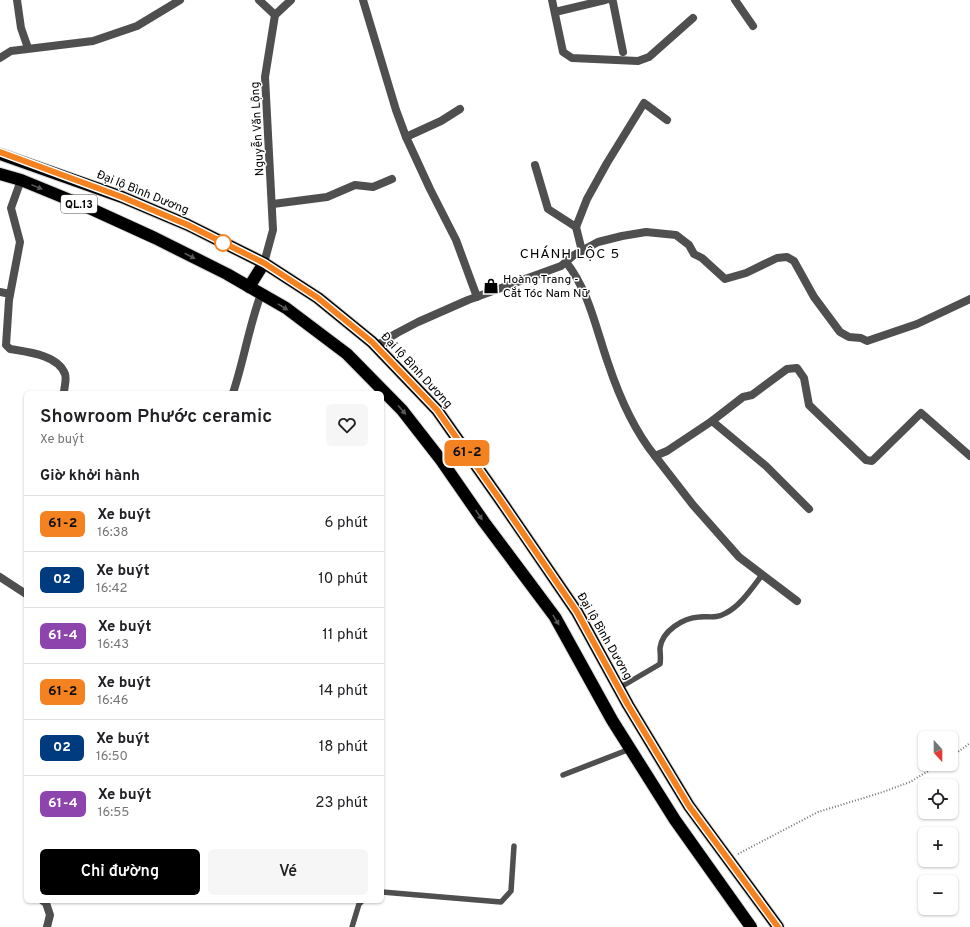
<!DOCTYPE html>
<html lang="vi">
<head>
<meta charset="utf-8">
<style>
	body { margin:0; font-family:Overpass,sans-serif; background:#f6f6f6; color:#202124; height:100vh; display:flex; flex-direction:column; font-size:15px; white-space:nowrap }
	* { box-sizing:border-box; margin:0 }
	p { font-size:13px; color:#757577 }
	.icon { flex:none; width:22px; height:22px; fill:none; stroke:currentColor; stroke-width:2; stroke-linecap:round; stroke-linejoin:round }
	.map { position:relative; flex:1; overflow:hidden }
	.side { position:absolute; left:24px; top:391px; width:360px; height:512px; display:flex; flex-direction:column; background:#fff; border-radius:6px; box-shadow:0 1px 3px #0004 }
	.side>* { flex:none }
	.badge { padding:0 8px; border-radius:6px; font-size:14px; line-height:26px }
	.needle { width:26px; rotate:159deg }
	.buttons { position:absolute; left:918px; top:731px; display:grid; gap:8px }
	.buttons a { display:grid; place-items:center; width:40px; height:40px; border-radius:6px; background:#fff; box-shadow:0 1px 3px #0004; font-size:20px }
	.map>.badge { position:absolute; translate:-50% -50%; box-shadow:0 0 0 2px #fff }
	h2 { padding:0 16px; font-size:15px; line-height:36px }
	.round { display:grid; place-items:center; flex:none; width:42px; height:42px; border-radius:6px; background:#f6f6f6 }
	.head { display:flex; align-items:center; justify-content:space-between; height:68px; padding:0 16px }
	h1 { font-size:19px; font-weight:600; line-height:30px }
	.button { display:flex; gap:8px; margin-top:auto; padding:8px 16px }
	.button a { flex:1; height:46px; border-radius:6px; background:#000; color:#fff; font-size:16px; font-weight:600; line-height:46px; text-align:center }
	.button a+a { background:#f6f6f6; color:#202124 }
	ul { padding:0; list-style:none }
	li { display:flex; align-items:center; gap:12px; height:56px; padding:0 16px; border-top:1px solid #e0e0e0 }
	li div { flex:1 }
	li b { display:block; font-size:15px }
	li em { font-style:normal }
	li .badge { min-width:44px; font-weight:700; text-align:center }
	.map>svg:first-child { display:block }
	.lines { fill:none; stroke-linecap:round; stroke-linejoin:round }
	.highway-casing { stroke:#dbdbdb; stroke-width:14 }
	.path { stroke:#717171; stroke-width:2; stroke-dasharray:1 2; stroke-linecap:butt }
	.lane { stroke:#4f4f4f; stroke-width:5.5 }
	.street { stroke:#4f4f4f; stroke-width:8 }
	.highway { stroke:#000; stroke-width:12 }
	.oneway { fill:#595959 }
	.line-casing { stroke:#fff; stroke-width:9 }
	.line { stroke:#f58220; stroke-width:6 }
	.stop-dot { fill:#fff; stroke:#f58220; stroke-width:2 }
	.labels { text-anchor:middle; stroke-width:3; stroke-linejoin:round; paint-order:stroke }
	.shield { fill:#fff; stroke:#4c4c4c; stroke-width:1 }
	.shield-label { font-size:11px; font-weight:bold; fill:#000 }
	.street-label { font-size:12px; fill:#000; stroke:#fff }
	.poi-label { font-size:12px; fill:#000; stroke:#fff; text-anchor:start }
	.quarter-label { font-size:14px; letter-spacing:1px; fill:#000; stroke:#fff }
</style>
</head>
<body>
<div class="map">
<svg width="970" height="927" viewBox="0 0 970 927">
	<rect width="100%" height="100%" fill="#fff"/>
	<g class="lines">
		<defs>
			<g id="highway">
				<polyline points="0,154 122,197 188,225 264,263 318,298 372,342 437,410 501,501 577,612 628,705 689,806 778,927"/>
				<polyline points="0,174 21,180 87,207 155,238 227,274 286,308 347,354 402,410 441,460 484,522 555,617 612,720 675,820 751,927"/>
				<polyline points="249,287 264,263"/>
			</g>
		</defs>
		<use href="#highway" class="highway-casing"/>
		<g class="path">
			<polyline points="951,757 970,743"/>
			<polyline points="738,854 818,812 883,792 910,782 940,764"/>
		</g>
		<g class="lane">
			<path d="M619 688 660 664C661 658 660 654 660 648 662 631 683 618 699 617 709 616 716 619 726 613 741 605 752 588 762 575"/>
			<polyline points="563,775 630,749"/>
			<polyline points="382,892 501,902 511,891 514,846"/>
			<polyline points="352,927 359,904 362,901"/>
		</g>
		<g class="street">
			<polyline points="17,0 21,28 28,48"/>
			<polyline points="259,0 275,15"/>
			<polyline points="363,0 396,110 406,137 430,189 456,240 477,297"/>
			<polyline points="552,0 563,52 572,58 638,61 649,57 693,18"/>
			<polyline points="611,0 613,2 623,52"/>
			<polyline points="735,0 753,26"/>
			<polyline points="555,12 605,0"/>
			<polyline points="0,58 11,51 93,41 137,26 180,0"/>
			<polyline points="406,137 441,121 460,109"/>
			<polyline points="535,165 548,209 576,227"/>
			<path d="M21 180 11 208 20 242 9 300 6 345 10 349C28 352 58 355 65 374 67 380 64 387 64 393"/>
			<polyline points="273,204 327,197 355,185 373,187 392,179"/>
			<polyline points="582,251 576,227 587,199 607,163 644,103 667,120"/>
			<path d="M566 262C589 291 596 329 608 363 619 396 633 429 655 456L667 451 712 421 766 466 809 509"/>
			<polyline points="264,263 273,230 265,77 275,15 291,0"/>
			<polyline points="0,292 10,294"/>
			<polyline points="376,346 397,333 418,322 468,300 561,266 574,255 598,242 622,236 646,232 676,235 689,245 694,254 702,258 725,279 746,273 777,258 787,257 794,261 814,297 840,332 849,337 861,338 867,341 917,324 970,299"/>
			<path d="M233 393C244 360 249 326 261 294"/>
			<polyline points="712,421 743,397 752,395 787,369 797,368 804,378 809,405 866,460 872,461 921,413 970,456"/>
			<polyline points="655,456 693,505 739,557 797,601"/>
			<polyline points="0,577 26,594"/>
			<polyline points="43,901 46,903 50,915 47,927"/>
		</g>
		<use href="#highway" class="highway"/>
	</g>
	<defs><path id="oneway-solid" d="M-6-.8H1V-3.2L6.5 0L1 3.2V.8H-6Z"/></defs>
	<g class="oneway">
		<use href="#oneway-solid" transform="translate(37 187) rotate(22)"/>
		<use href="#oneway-solid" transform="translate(190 256) rotate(27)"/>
		<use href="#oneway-solid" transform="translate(283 307) rotate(32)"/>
		<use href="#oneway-solid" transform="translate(402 410) rotate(49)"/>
		<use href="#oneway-solid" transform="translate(479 515) rotate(56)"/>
		<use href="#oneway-solid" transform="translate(556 620) rotate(58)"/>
	</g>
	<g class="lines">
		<defs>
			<polyline id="line" points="0,152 122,197 188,225 264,263 318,298 372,342 437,410 501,501 577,612 628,705 689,806 778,927"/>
		</defs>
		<use href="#line" class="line-casing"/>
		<use href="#line" class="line"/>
	</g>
	<defs>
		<symbol id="shop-bare" viewBox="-9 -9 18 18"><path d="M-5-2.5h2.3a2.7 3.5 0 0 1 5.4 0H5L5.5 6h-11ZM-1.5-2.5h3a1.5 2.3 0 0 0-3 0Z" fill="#000" stroke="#fff" stroke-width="2.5" paint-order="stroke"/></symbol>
	</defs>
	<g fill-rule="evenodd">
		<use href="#shop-bare" x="480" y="275" width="22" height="22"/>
	</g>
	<circle class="stop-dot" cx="223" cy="243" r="8"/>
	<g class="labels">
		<rect class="shield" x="61" y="195" width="36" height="18" rx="3"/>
		<g class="shield-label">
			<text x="79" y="208">QL.13</text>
		</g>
		<g class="street-label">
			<text transform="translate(257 129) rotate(-93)" y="4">Nguyễn Văn Lộng</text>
			<text transform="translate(143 192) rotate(22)" y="4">Đại lộ Bình Dương</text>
			<text transform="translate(417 370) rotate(47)" y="4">Đại lộ Bình Dương</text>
			<text transform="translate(605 636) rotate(60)" y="4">Đại lộ Bình Dương</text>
		</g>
		<g class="poi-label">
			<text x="503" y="283">Hoàng Trang -<tspan x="503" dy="14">Cắt Tóc Nam Nữ</tspan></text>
		</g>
		<g class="quarter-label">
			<text x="570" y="258">CHÁNH LỘC 5</text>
		</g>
	</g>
</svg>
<div class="buttons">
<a><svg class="needle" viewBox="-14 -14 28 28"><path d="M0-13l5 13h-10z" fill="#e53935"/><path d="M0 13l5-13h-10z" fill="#757577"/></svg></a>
<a><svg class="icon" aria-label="locate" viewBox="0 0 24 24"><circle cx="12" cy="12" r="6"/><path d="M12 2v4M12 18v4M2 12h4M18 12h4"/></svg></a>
<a>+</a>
<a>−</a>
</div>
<b class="badge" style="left:467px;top:453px;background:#f58220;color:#111">61-2</b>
<section class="side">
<div class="head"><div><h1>Showroom Phước ceramic</h1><p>Xe buýt</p></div><a class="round"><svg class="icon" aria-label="heart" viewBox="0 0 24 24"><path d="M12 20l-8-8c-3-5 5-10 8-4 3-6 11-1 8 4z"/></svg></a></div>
<h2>Giờ khởi hành</h2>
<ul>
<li><span class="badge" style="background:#f58220;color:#111">61-2</span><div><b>Xe buýt</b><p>16:38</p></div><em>6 phút</em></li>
<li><span class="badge" style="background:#003b80;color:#fff">02</span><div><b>Xe buýt</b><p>16:42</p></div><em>10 phút</em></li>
<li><span class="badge" style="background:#8e44ad;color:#fff">61-4</span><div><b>Xe buýt</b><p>16:43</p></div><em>11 phút</em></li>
<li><span class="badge" style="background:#f58220;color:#111">61-2</span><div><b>Xe buýt</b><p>16:46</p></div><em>14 phút</em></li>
<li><span class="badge" style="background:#003b80;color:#fff">02</span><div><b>Xe buýt</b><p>16:50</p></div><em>18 phút</em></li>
<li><span class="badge" style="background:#8e44ad;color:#fff">61-4</span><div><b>Xe buýt</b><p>16:55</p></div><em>23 phút</em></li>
</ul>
<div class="button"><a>Chỉ đường</a><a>Vé</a></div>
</section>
</div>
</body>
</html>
